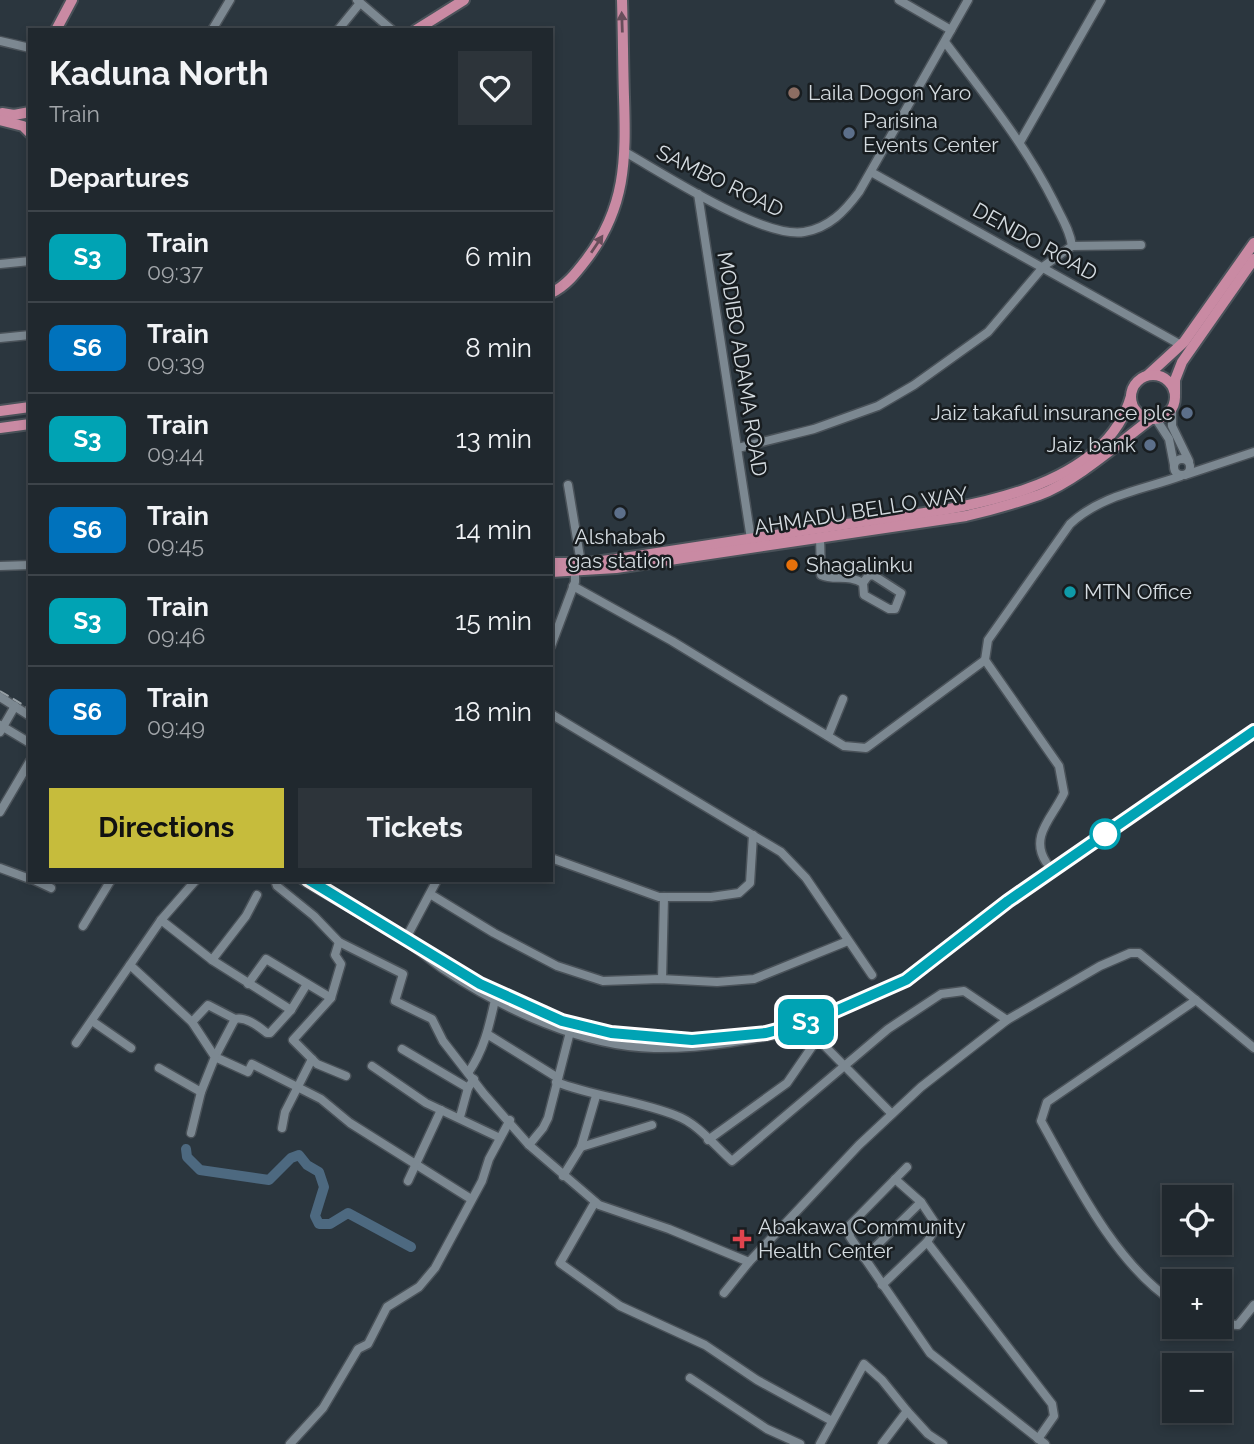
<!DOCTYPE html>
<html lang="en">
<head>
<meta charset="utf-8">
<style>
	body { margin:0; font-family:Raleway,sans-serif; background:#2d343a; color:#f1f3f6; height:100vh; display:flex; flex-direction:column; font-size:26px; white-space:nowrap }
	* { box-sizing:border-box; margin:0 }
	p { font-size:23px; color:#a2a6aa }
	.icon { flex:none; width:38px; height:38px; fill:none; stroke:currentColor; stroke-width:2; stroke-linecap:round; stroke-linejoin:round }
	.map { position:relative; flex:1; overflow:hidden }
	.drawer { position:absolute; left:28px; top:28px; width:525px; height:854px; display:flex; flex-direction:column; background:#20282e; border-radius:0px; box-shadow:0 4px 10px #0003,0 0 0 2px #3d444a }
	.drawer>* { flex:none }
	.badge { padding:0 14px; border-radius:10px; font-size:24px; line-height:46px }
	.buttons { position:absolute; left:1162px; top:1185px; display:grid; gap:14px }
	.buttons a { display:grid; place-items:center; width:70px; height:70px; border-radius:0px; background:#20282e; box-shadow:0 4px 10px #0003,0 0 0 2px #3d444a; font-size:35px }
	.map>.badge { position:absolute; translate:-50% -50%; box-shadow:0 0 0 4px #fff }
	h2 { padding:0 21px; font-size:26px; line-height:63px }
	.round { display:grid; place-items:center; flex:none; width:74px; height:74px; border-radius:0px; background:#2d343a }
	.head { display:flex; align-items:center; justify-content:space-between; height:119px; padding:0 21px }
	h1 { font-size:33px; font-weight:700; line-height:52px }
	.button { display:flex; gap:14px; margin-top:auto; padding:14px 21px }
	.button a { flex:1; height:80px; border-radius:0px; background:#c6bc3c; color:#111; font-size:28px; font-weight:700; line-height:80px; text-align:center }
	.button a+a { background:#2d343a; color:#f1f3f6 }
	ul { padding:0; list-style:none }
	li { display:flex; align-items:center; gap:21px; height:91px; padding:0 21px; border-top:2px solid #3d444a }
	li div { flex:1 }
	li b { display:block; font-size:26px }
	li em { font-style:normal }
	li .badge { min-width:77px; font-weight:700; text-align:center }
	.map>svg:first-child { display:block }
	.lines { fill:none; stroke-linecap:round; stroke-linejoin:round }
	.river { stroke:#4d6980; stroke-width:10 }
	.minor-casing { stroke:#4a5259; stroke-width:11 }
	.major-casing { stroke:#4a5259; stroke-width:14 }
	.minor { stroke:#7c8891; stroke-width:8 }
	.major { stroke:#c98aa3; stroke-width:10 }
	.rail { stroke:#959ea4; stroke-width:2; stroke-dasharray:10 5; stroke-linecap:butt }
	.oneway { fill:#684e5b }
	.line-casing { stroke:#fff; stroke-width:16 }
	.line { stroke:#00a3b4; stroke-width:10 }
	.education-dot { fill:#8d6e63; stroke:#181d20; stroke-width:2.5 }
	.service-dot { fill:#5c6f8a; stroke:#181d20; stroke-width:2.5 }
	.food-dot { fill:#e8710a; stroke:#181d20; stroke-width:2.5 }
	.culture-dot { fill:#0f9aa8; stroke:#181d20; stroke-width:2.5 }
	.stop-dot { fill:#fff; stroke:#00a3b4; stroke-width:3.5 }
	.health-dot { fill:#e0444e; stroke:#181d20; stroke-width:2.5 }
	.labels { text-anchor:middle; stroke-width:5; stroke-linejoin:round; paint-order:stroke }
	.poi-label { font-size:21px; fill:#d4dbe0; stroke:#181d20; text-anchor:start }
	.street-label { font-size:21px; fill:#d4dbe0; stroke:#181d20 }
</style>
</head>
<body>
<div class="map">
<svg width="1254" height="1444" viewBox="0 0 1254 1444">
	<rect width="100%" height="100%" fill="#2b363e"/>
	<g class="lines">
		<polyline class="river" points="186,1149 187,1157 200,1170 269,1180 291,1158 299,1155 307,1165 319,1172 324,1187 315,1216 319,1224 330,1224 348,1213 411,1247"/>
		<defs>
			<g id="minor">
				<polyline points="357,0 392,30"/>
				<polyline points="899,0 951,30"/>
				<polyline points="212,30 230,0"/>
				<polyline points="338,30 360,3"/>
				<polyline points="0,41 30,48"/>
				<polyline points="1020,142 1101,0"/>
				<path d="M625 152C664 174 763 239 804 232 829 228 845 211 859 192L968 0"/>
				<polyline points="871,172 1181,345"/>
				<polyline points="698,194 751,539"/>
				<polyline points="1072,246 1141,245"/>
				<polyline points="0,264 30,261"/>
				<polyline points="0,338 30,335"/>
				<polyline points="1172,408 1172,426 1189,461"/>
				<polyline points="1156,419 1169,439 1174,465"/>
				<path d="M738 448 814 429 878 406 914 385 988 332 1044 266 1072 246C1070 230 1061 217 1054 202 1025 144 984 94 945 42"/>
				<circle cx="1182" cy="467" r="8"/>
				<polyline points="1185,475 1254,452"/>
				<polyline points="568,485 581,563"/>
				<path d="M820 537 821 575C834 581 848 574 863 583"/>
				<polyline points="0,566 30,565"/>
				<polygon points="873,575 901,593 895,609 889,609 864,595 863,583 868,576"/>
				<polyline points="573,586 672,641 844,746 866,748 985,660"/>
				<polyline points="551,646 575,582 575,572"/>
				<polyline points="0,697 30,716"/>
				<polyline points="551,714 781,852 806,878 872,975"/>
				<polyline points="0,725 30,743"/>
				<polyline points="0,732 15,706"/>
				<polyline points="828,736 843,699"/>
				<polyline points="0,812 30,761"/>
				<polyline points="551,858 659,897 711,897 739,893 750,883 753,835"/>
				<path d="M1046 862C1029 836 1053 817 1064 793L1059 766 985 660 988 640 1070 524C1101 495 1142 490 1181 476"/>
				<polyline points="0,868 30,879"/>
				<polyline points="34,880 51,888"/>
				<polyline points="275,880 277,886 314,916 339,942 403,974 395,1001 432,1019 443,1041 484,1094 529,1145 599,1205 669,1229 749,1262"/>
				<path d="M302 880C335 900 371 918 403 939 418 949 431 961 446 971 503 1009 584 1047 654 1048 705 1049 756 1039 807 1028L892 1114"/>
				<polyline points="430,894 494,933 557,966 603,981 660,979 717,982 754,979 848,941"/>
				<polyline points="161,920 212,960 291,1010"/>
				<polyline points="83,926 111,880"/>
				<polyline points="405,940 437,880"/>
				<polyline points="339,942 335,955 341,964 331,998 293,1040 317,1064 346,1076"/>
				<polyline points="212,960 246,916 257,895"/>
				<path d="M130 965 192 1022 208 1005 235 1019C246 1016 259 1027 267 1033H270L291 1010 307 984"/>
				<polyline points="662,979 664,897"/>
				<polyline points="248,984 266,959 331,998"/>
				<polyline points="235,1019 215,1057 248,1072 252,1064 321,1099 350,1123 471,1199"/>
				<polyline points="92,1021 131,1048"/>
				<polyline points="487,1034 558,1078"/>
				<polyline points="76,1043 161,920 196,880"/>
				<polyline points="402,1049 468,1088 474,1079"/>
				<polyline points="372,1066 426,1103 500,1138"/>
				<polyline points="159,1068 201,1092"/>
				<path d="M468 1073C484 1050 489 1027 495 1000"/>
				<path d="M556 1082C595 1097 637 1100 677 1116 697 1123 716 1147 732 1161L888 1029 941 994 964 991 1007 1020"/>
				<polyline points="460,1117 468,1088"/>
				<polyline points="282,1128 285,1112 312,1059"/>
				<polyline points="191,1133 201,1092 215,1057 192,1022"/>
				<polyline points="708,1140 787,1083 818,1038"/>
				<polyline points="529,1145 543,1128 548,1118 570,1032"/>
				<polyline points="581,1147 652,1125"/>
				<polyline points="907,1167 849,1226 850,1237 930,1353 1045,1444"/>
				<polyline points="563,1176 581,1147 596,1096"/>
				<polyline points="408,1181 441,1110"/>
				<polyline points="595,1202 560,1263 620,1306 705,1345 757,1380 832,1421"/>
				<polyline points="927,1242 1052,1404 1054,1416 1038,1439"/>
				<polyline points="864,1258 921,1202"/>
				<polyline points="882,1285 927,1242 937,1226 921,1202 895,1179"/>
				<polyline points="724,1293 749,1262 859,1145 921,1087 1007,1020 1100,966 1130,953 1139,953 1254,1048"/>
				<path d="M1174 1302C1116 1265 1074 1180 1041 1121L1047 1102 1196 1000"/>
				<polyline points="1220,1324 1238,1325 1254,1305"/>
				<polyline points="690,1378 767,1429 800,1444"/>
				<polyline points="290,1444 323,1408 358,1349 368,1344 387,1307 419,1287 435,1268 482,1181 489,1159 510,1120"/>
				<polyline points="820,1444 864,1364 882,1380 907,1411"/>
				<polyline points="882,1444 907,1411 928,1434 943,1444"/>
			</g>
			<g id="major">
				<polyline points="56,30 72,0"/>
				<polyline points="416,30 464,0"/>
				<polyline points="2,113 14,115 30,112"/>
				<polyline points="0,120 23,126 30,133"/>
				<path d="M551 293C566 286 576 273 586 260 626 208 626 160 624 97 623 65 623 32 622 0"/>
				<polyline points="1148,375 1184,342 1254,243"/>
				<circle cx="1153" cy="397" r="22"/>
				<polyline points="1175,394 1175,380 1182,362 1254,259"/>
				<polyline points="0,411 30,407"/>
				<polyline points="0,428 30,424"/>
				<path d="M551 563H588L644 555C709 545 774 535 840 525 930 511 1101 502 1131 396"/>
				<path d="M551 572 616 568 966 516C991 510 1016 503 1039 495 1075 482 1120 442 1151 419"/>
			</g>
		</defs>
		<use href="#minor" class="minor-casing"/>
		<use href="#major" class="major-casing"/>
		<use href="#minor" class="minor"/>
		<use href="#major" class="major"/>
		<g class="rail">
			<polyline points="0,691 30,709"/>
			<polyline points="309,880 480,984 562,1021 611,1033 692,1040 766,1033 815,1020 906,980 1008,901 1254,731"/>
		</g>
	</g>
	<defs><path id="oneway-solid" d="M-6-.8H1V-3.2L6.5 0L1 3.2V.8H-6Z" transform="scale(1.75)"/></defs>
	<g class="oneway">
		<use href="#oneway-solid" transform="translate(622 22) rotate(-92)"/>
		<use href="#oneway-solid" transform="translate(597 244) rotate(-56)"/>
	</g>
	<g class="lines">
		<defs>
			<polyline id="line" points="309,880 480,984 562,1021 611,1033 692,1040 766,1033 815,1020 906,980 1008,901 1254,731"/>
		</defs>
		<use href="#line" class="line-casing"/>
		<use href="#line" class="line"/>
	</g>
	<circle class="education-dot" cx="794" cy="93" r="7"/>
	<g class="service-dot">
		<circle cx="849" cy="133" r="7"/>
		<circle cx="1187" cy="413" r="7"/>
		<circle cx="1150" cy="445" r="7"/>
		<circle cx="620" cy="513" r="7"/>
	</g>
	<circle class="food-dot" cx="792" cy="565" r="7"/>
	<circle class="culture-dot" cx="1070" cy="592" r="7"/>
	<circle class="stop-dot" cx="1105" cy="834" r="14"/>
	<path class="health-dot" d="M738.5 1228.5h7v7h7v7h-7v7h-7v-7h-7v-7h7z"/>
	<g class="labels">
		<g class="poi-label">
			<text x="808" y="100">Laila Dogon Yaro</text>
			<text x="863" y="128">Parisina<tspan x="863" dy="24">Events Center</tspan></text>
			<text x="1173" y="420" text-anchor="end">Jaiz takaful insurance plc</text>
			<text x="1136" y="452" text-anchor="end">Jaiz bank</text>
			<text x="620" y="544" text-anchor="middle">Alshabab<tspan x="620" dy="24">gas station</tspan></text>
			<text x="806" y="572">Shagalinku</text>
			<text x="1084" y="599">MTN Office</text>
			<text x="758" y="1234">Abakawa Community<tspan x="758" dy="24">Health Center</tspan></text>
		</g>
		<g class="street-label">
			<text transform="translate(720 181) rotate(26)" y="7">SAMBO ROAD</text>
			<text transform="translate(1035 242) rotate(29)" y="7">DENDO ROAD</text>
			<text transform="translate(742 364) rotate(81)" y="7">MODIBO ADAMA ROAD</text>
			<text transform="translate(861 511) rotate(-9)" y="7">AHMADU BELLO WAY</text>
		</g>
	</g>
</svg>
<div class="buttons">
<a><svg class="icon" aria-label="locate" viewBox="0 0 24 24"><circle cx="12" cy="12" r="6"/><path d="M12 2v4M12 18v4M2 12h4M18 12h4"/></svg></a>
<a>+</a>
<a>−</a>
</div>
<b class="badge" style="left:806px;top:1022px;background:#00a3b4;color:#fff">S3</b>
<section class="drawer">
<div class="head"><div><h1>Kaduna North</h1><p>Train</p></div><a class="round"><svg class="icon" aria-label="heart" viewBox="0 0 24 24"><path d="M12 20l-8-8c-3-5 5-10 8-4 3-6 11-1 8 4z"/></svg></a></div>
<h2>Departures</h2>
<ul>
<li><span class="badge" style="background:#00a3b4;color:#fff">S3</span><div><b>Train</b><p>09:37</p></div><em>6 min</em></li>
<li><span class="badge" style="background:#0072bc;color:#fff">S6</span><div><b>Train</b><p>09:39</p></div><em>8 min</em></li>
<li><span class="badge" style="background:#00a3b4;color:#fff">S3</span><div><b>Train</b><p>09:44</p></div><em>13 min</em></li>
<li><span class="badge" style="background:#0072bc;color:#fff">S6</span><div><b>Train</b><p>09:45</p></div><em>14 min</em></li>
<li><span class="badge" style="background:#00a3b4;color:#fff">S3</span><div><b>Train</b><p>09:46</p></div><em>15 min</em></li>
<li><span class="badge" style="background:#0072bc;color:#fff">S6</span><div><b>Train</b><p>09:49</p></div><em>18 min</em></li>
</ul>
<div class="button"><a>Directions</a><a>Tickets</a></div>
</section>
</div>
</body>
</html>
